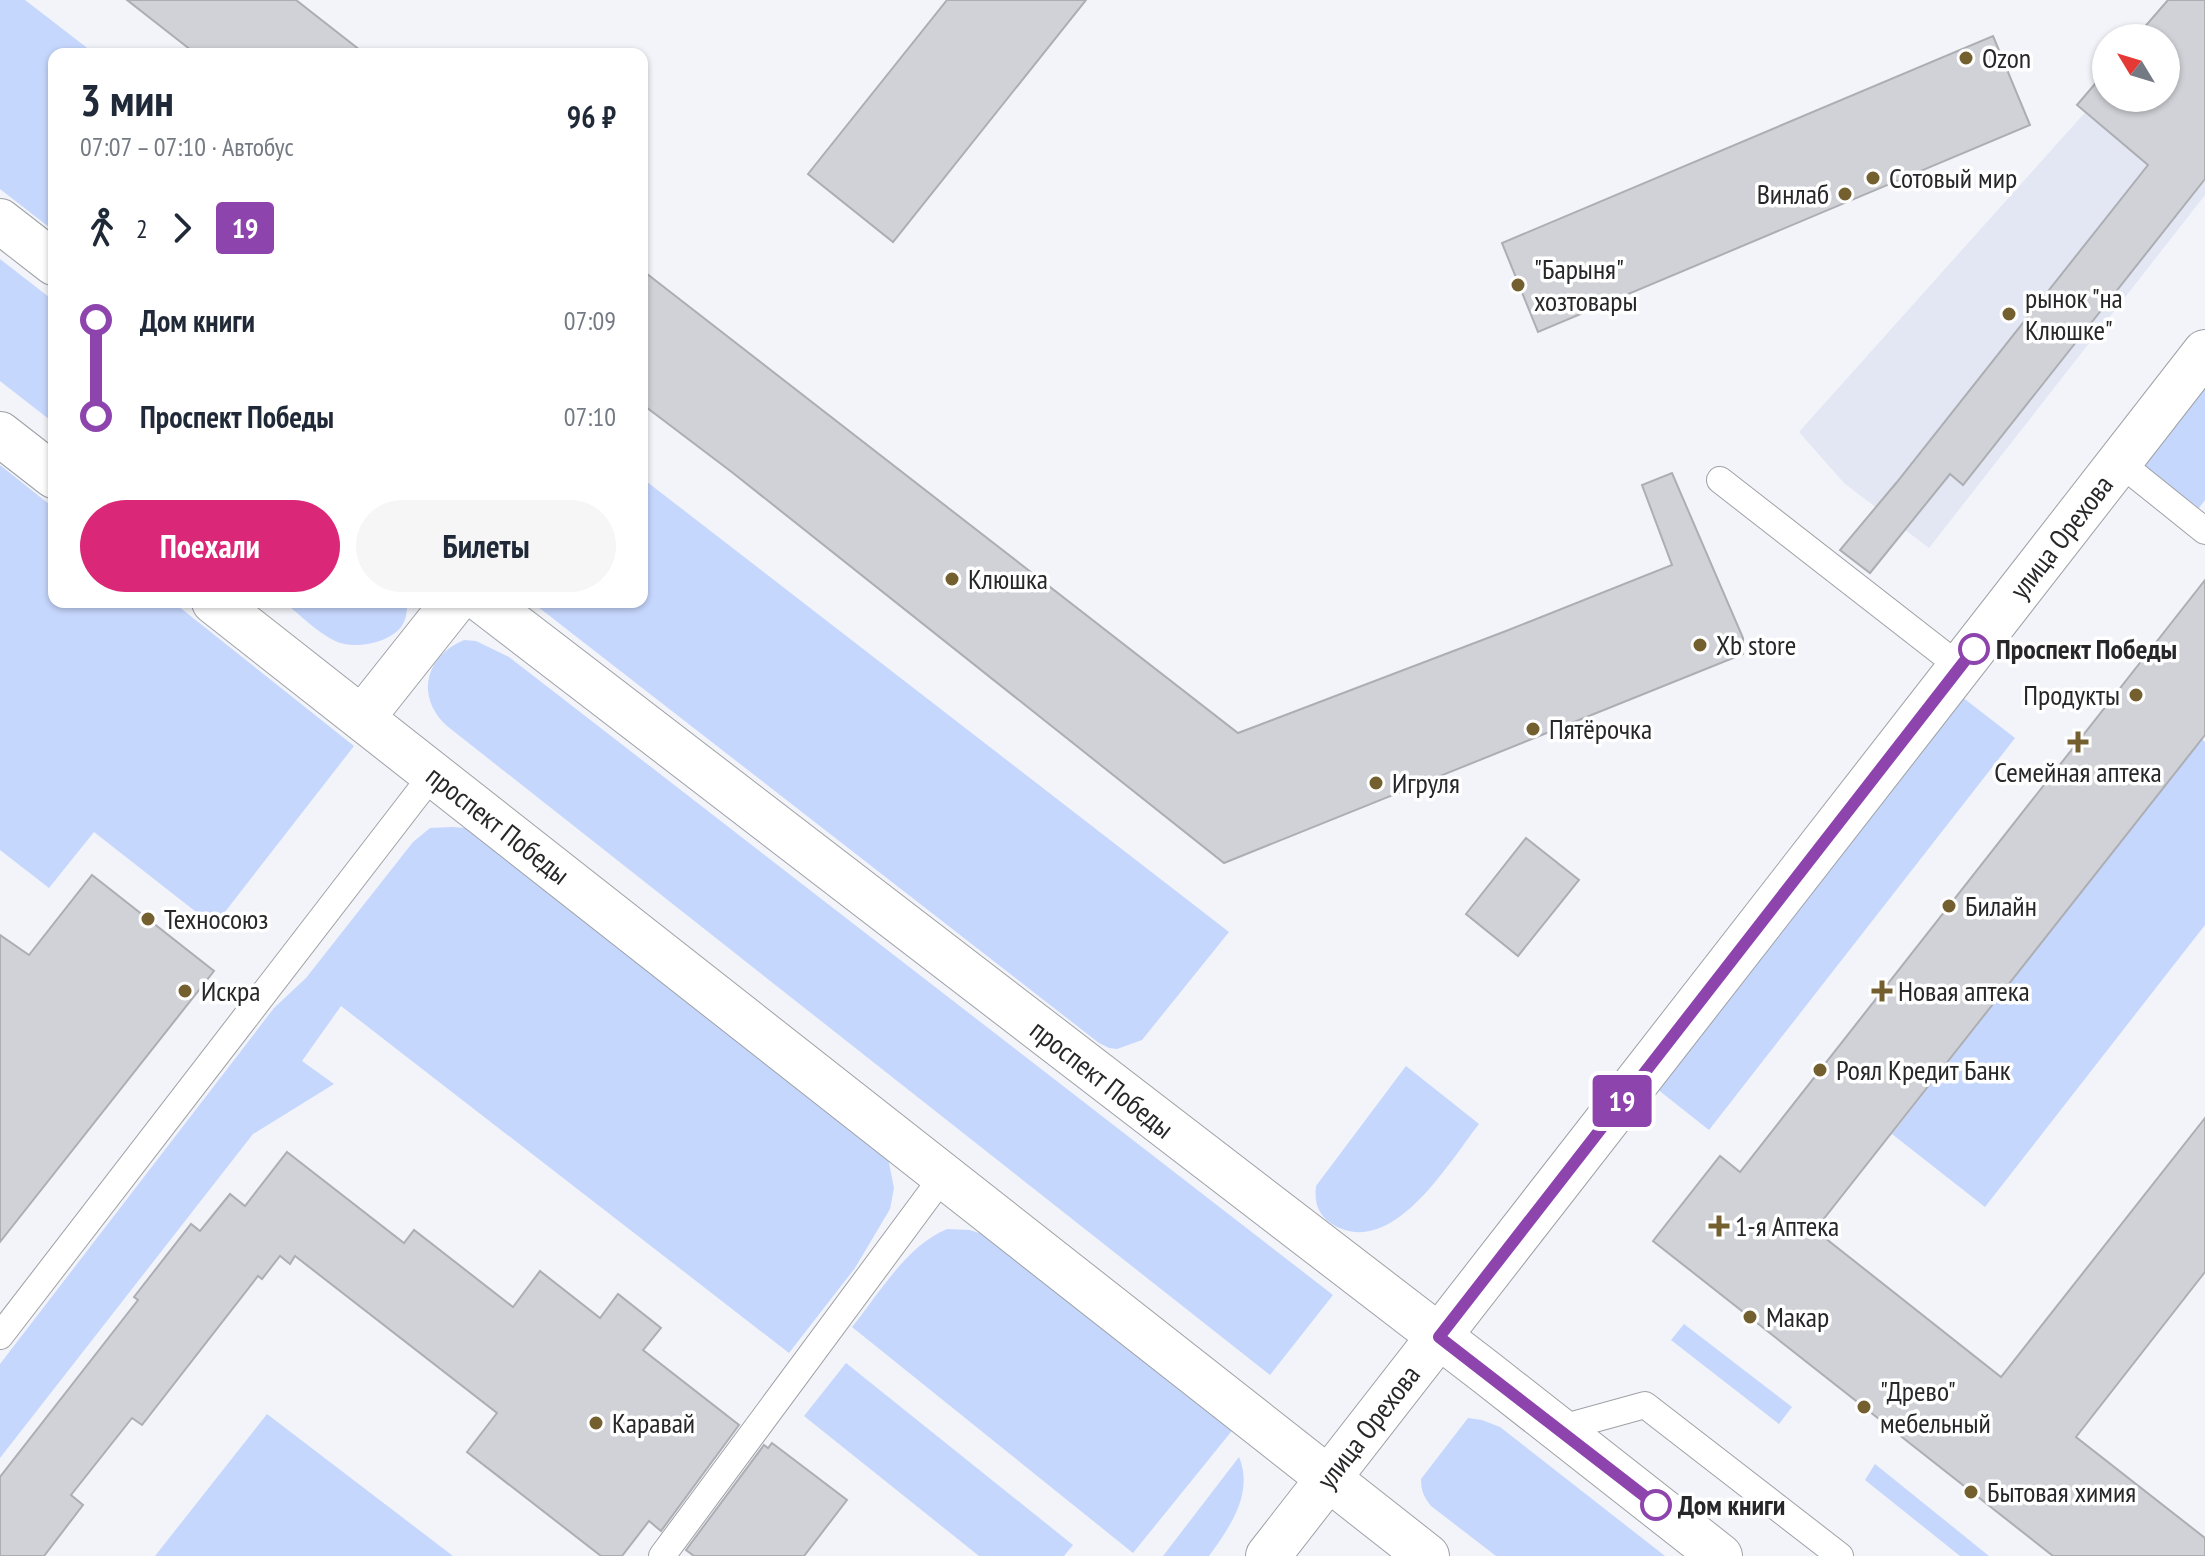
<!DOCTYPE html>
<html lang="ru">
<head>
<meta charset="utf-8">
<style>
	body { margin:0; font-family:"PT Sans Narrow",sans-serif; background:#f6f6f7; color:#1f2937; height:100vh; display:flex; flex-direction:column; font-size:30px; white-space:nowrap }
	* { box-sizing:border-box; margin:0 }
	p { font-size:26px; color:#747a83 }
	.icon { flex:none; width:44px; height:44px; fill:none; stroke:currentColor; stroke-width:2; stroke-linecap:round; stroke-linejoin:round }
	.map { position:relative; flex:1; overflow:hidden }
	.side { position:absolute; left:48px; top:48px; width:600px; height:560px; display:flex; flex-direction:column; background:#fff; border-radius:16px; box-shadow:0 2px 6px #0004 }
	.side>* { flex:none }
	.badge { padding:0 16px; border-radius:6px; font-size:28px; line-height:52px }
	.needle { width:52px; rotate:308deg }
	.buttons { position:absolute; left:2092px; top:24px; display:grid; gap:16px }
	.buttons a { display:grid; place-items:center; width:88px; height:88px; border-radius:50%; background:#fff; box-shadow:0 2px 6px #0004; font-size:40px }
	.map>.badge { position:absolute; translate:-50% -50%; box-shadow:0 0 0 4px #fff }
	.legs { display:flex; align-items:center; gap:12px; height:88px; padding:0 32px; font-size:26px }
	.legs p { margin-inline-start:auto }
	.head { display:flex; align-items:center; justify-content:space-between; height:136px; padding:0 32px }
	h1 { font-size:44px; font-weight:600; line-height:60px }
	.cta { display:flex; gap:16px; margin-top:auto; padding:16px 32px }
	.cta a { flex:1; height:92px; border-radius:48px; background:#db2777; color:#fff; font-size:32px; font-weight:600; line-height:92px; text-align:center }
	.cta a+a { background:#f6f6f7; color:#1f2937 }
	ul { padding:0 32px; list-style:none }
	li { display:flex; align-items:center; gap:28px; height:96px; font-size:30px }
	li i { display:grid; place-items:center; width:12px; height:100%; margin:0 10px; background:currentColor }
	li i::after { content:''; width:20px; height:20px; margin:-10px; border:6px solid; border-radius:50%; background:#fff }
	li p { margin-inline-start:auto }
	li:first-child i { background:linear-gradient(#0000 50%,currentColor 0) }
	li:last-child i { background:linear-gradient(currentColor 50%,#0000 0) }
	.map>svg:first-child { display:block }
	.built { fill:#e2e7f3 }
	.green { fill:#c6d7fd }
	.building { fill:#d0d2d7; stroke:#acaeb3; stroke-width:2 }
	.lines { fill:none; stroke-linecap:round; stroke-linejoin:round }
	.service-casing { stroke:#9ea1a5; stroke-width:28 }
	.tertiary-casing { stroke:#9ea1a5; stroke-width:46 }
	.secondary-casing { stroke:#9ea1a5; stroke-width:46 }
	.service { stroke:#fff; stroke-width:26 }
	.tertiary { stroke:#fff; stroke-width:44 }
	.secondary { stroke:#fff; stroke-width:44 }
	.line-1-casing { stroke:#fff; stroke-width:18 }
	.line-1 { stroke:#8e44ad; stroke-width:12 }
	.poi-dot { fill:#745f2e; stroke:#fff; stroke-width:3 }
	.stop-1-dot { fill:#fff; stroke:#8e44ad; stroke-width:4 }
	.labels { text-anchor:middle; stroke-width:7; stroke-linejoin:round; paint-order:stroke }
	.poi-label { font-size:28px; fill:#272729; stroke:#fff; text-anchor:start }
	.street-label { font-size:28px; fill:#272729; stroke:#fff }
	.stop-label { font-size:28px; font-weight:bold; fill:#272729; stroke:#fff; text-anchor:start }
</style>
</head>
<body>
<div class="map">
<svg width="2205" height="1556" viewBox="0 0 2205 1556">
	<rect width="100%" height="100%" fill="#f2f4f9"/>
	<polygon class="built" points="2205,0 2205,195 1929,548 1844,483 1799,432 2106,89 2106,98 2166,98 2166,38"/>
	<g class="green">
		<polygon points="0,0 25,0 95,54 54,54 54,231 0,189"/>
		<polygon points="0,259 54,301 54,423 0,381"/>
		<polygon points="2205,372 2205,500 2199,508 2136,460"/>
		<polygon points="0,465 54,508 54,602 173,602 354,746 214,926 94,832 49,888 0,850"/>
		<polygon points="642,478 1229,932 1142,1040 1117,1049 1109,1048 1099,1043 533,603 642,602"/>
		<path d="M284 602H407C407 611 407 619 401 627 389 643 354 650 335 641 317 632 300 615 284 602Z"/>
		<path d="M464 640 476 641 509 657 1333 1295 1270 1375 447 726C415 697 425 656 464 640Z"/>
		<polygon points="1957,693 2015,738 1709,1130 1652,1085"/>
		<polygon points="2202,739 2205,742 2205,925 1985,1207 1892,1134"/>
		<polygon points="452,827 466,828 484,836 887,1153 894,1188 890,1209 855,1268 789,1353 341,1006 302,1061 334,1084 253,1134 0,1458 0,1364 274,1008 306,978 413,842 430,828"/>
		<path d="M1406 1066 1479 1124C1449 1162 1392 1261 1332 1224 1318 1215 1314 1202 1316 1186Z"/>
		<path d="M947 1229 970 1230 988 1236 1235 1427 1133 1553 852 1327C879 1294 906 1246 947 1229Z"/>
		<polygon points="1684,1324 1792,1407 1779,1424 1671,1340"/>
		<polygon points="846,1363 1073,1545 1064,1556 979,1556 804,1416"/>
		<polygon points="267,1414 453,1556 155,1556"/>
		<path d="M1468 1418 1482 1420 1500 1427 1665 1556H1496L1431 1506C1424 1497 1421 1491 1421 1479Z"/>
		<path d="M1239 1457C1254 1493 1230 1527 1209 1556H1163Z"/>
		<polygon points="1875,1464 1989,1556 1960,1556 1865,1480"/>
	</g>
	<g class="building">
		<polygon points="127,0 296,0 365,54 196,54"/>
		<polygon points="947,0 1086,0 893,242 808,174"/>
		<polygon points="2168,0 2205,0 2205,179 1963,485 1950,474 1870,573 1840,550 1897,482 2148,165 2077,105 2106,71 2106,98 2166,98 2166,38 2135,38"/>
		<polygon points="1993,36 2030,125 1538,332 1502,243"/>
		<polygon points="642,270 1238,733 1506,631 1672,565 1642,485 1672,473 1743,638 1743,654 1224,863 733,473 642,404"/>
		<polygon points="2205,580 2205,735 1815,1230 2001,1377 2205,1118 2205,1272 2076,1437 2205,1538 2205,1556 2053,1556 1653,1241 1720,1156 1740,1172"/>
		<polygon points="1526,838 1579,880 1518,956 1466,914"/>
		<polygon points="92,875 214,971 0,1242 0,935 29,955"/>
		<polygon points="287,1152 404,1243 414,1230 513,1307 540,1271 600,1318 618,1294 661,1328 643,1350 739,1425 661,1531 649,1521 622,1556 601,1556 467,1452 497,1413 295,1256 290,1264 280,1256 262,1279 258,1276 142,1425 132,1418 71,1495 83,1505 44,1556 0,1556 0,1477 138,1300 134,1297 191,1224 200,1231 230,1194 245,1206"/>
		<polygon points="772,1443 847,1500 804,1556 694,1556 686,1550 764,1445 768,1448"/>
	</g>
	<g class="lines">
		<defs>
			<g id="service">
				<polyline points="2119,462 2205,531"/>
				<polyline points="1720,480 1960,667"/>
				<polyline points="0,1336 433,774"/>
				<polyline points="1558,1429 1645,1405 1840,1556"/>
				<polyline points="662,1556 944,1175"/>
			</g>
			<polyline id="tertiary" points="1268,1556 2205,352"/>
			<g id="secondary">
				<polyline points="0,221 54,263"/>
				<polyline points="0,434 54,476"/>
				<polyline points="214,602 1427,1556"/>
				<polyline points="484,602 1487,1373 1720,1556"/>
				<polyline points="362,718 454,602"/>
			</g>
		</defs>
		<use href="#service" class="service-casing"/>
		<use href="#tertiary" class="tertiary-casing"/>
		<use href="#secondary" class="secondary-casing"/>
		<use href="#service" class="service"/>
		<use href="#tertiary" class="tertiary"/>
		<use href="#secondary" class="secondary"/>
	</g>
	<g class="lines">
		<defs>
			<polyline id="line-1" points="1656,1505 1439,1337 1974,649"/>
		</defs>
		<use href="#line-1" class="line-1-casing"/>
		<use href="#line-1" class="line-1"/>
	</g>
	<g class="poi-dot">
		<circle cx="1966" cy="58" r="8"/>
		<circle cx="1873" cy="178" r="8"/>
		<circle cx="1845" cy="194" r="8"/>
		<circle cx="1518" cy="285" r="8"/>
		<circle cx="2009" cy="314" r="8"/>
		<circle cx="952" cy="579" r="8"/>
		<circle cx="1700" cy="645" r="8"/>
		<circle cx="2136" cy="695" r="8"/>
		<circle cx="1533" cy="729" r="8"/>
		<path d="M2074 730h8v8h8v8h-8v8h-8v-8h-8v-8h8z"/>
		<circle cx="1376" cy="783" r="8"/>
		<circle cx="1949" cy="906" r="8"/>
		<circle cx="148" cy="919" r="8"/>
		<circle cx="185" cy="991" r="8"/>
		<path d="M1878 979h8v8h8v8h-8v8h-8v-8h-8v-8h8z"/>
		<circle cx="1820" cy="1070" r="8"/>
		<path d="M1715 1214h8v8h8v8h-8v8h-8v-8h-8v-8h8z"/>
		<circle cx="1750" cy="1317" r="8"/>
		<circle cx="1864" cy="1407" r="8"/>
		<circle cx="596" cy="1423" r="8"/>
		<circle cx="1971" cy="1492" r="8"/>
	</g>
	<g class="stop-1-dot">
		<circle cx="1974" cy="649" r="14"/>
		<circle cx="1656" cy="1505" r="14"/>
	</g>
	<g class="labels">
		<g class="poi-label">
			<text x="1982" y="68">Ozon</text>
			<text x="1889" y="188">Сотовый мир</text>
			<text x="1829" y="204" text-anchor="end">Винлаб</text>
			<text x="1534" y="279">"Барыня"<tspan x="1534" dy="32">хозтовары</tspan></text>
			<text x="2025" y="308">рынок "на<tspan x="2025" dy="32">Клюшке"</tspan></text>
			<text x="968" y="589">Клюшка</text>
			<text x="1716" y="655">Xb store</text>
			<text x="2120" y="705" text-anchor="end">Продукты</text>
			<text x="1549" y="739">Пятёрочка</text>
			<text x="2078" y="782" text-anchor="middle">Семейная аптека</text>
			<text x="1392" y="793">Игруля</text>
			<text x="1965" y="916">Билайн</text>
			<text x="164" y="929">Техносоюз</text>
			<text x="201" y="1001">Искра</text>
			<text x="1898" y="1001">Новая аптека</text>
			<text x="1836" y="1080">Роял Кредит Банк</text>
			<text x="1735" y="1236">1-я Аптека</text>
			<text x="1766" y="1327">Макар</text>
			<text x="1880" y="1401">"Древо"<tspan x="1880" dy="32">мебельный</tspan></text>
			<text x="612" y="1433">Каравай</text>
			<text x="1987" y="1502">Бытовая химия</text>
		</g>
		<g class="street-label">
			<text transform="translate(2061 537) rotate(-52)" y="10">улица Орехова</text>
			<text transform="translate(498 825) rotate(38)" y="10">проспект Победы</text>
			<text transform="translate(1102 1079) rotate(38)" y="10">проспект Победы</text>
			<text transform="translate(1368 1427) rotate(-52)" y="10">улица Орехова</text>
		</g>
		<g class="stop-label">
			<text x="1996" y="659">Проспект Победы</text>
			<text x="1678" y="1515">Дом книги</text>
		</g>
	</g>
</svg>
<div class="buttons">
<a><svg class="needle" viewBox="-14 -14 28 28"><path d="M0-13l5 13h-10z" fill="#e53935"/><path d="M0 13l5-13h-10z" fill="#747a83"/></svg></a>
</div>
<b class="badge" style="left:1622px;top:1101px;background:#8e44ad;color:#fff">19</b>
<section class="side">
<div class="head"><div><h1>3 мин</h1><p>07:07 – 07:10 · Автобус</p></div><b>96 ₽</b></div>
<div class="legs"><svg class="icon" aria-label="walk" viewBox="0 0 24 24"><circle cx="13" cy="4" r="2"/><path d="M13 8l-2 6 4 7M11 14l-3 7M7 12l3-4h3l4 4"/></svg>2<svg class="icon" aria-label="forward" viewBox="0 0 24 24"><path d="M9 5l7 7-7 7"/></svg><b class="badge" style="background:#8e44ad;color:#fff">19</b></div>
<ul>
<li><i style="color:#8e44ad"></i><b>Дом книги</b><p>07:09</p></li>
<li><i style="color:#8e44ad"></i><b>Проспект Победы</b><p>07:10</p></li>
</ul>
<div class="cta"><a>Поехали</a><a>Билеты</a></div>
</section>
</div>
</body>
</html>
